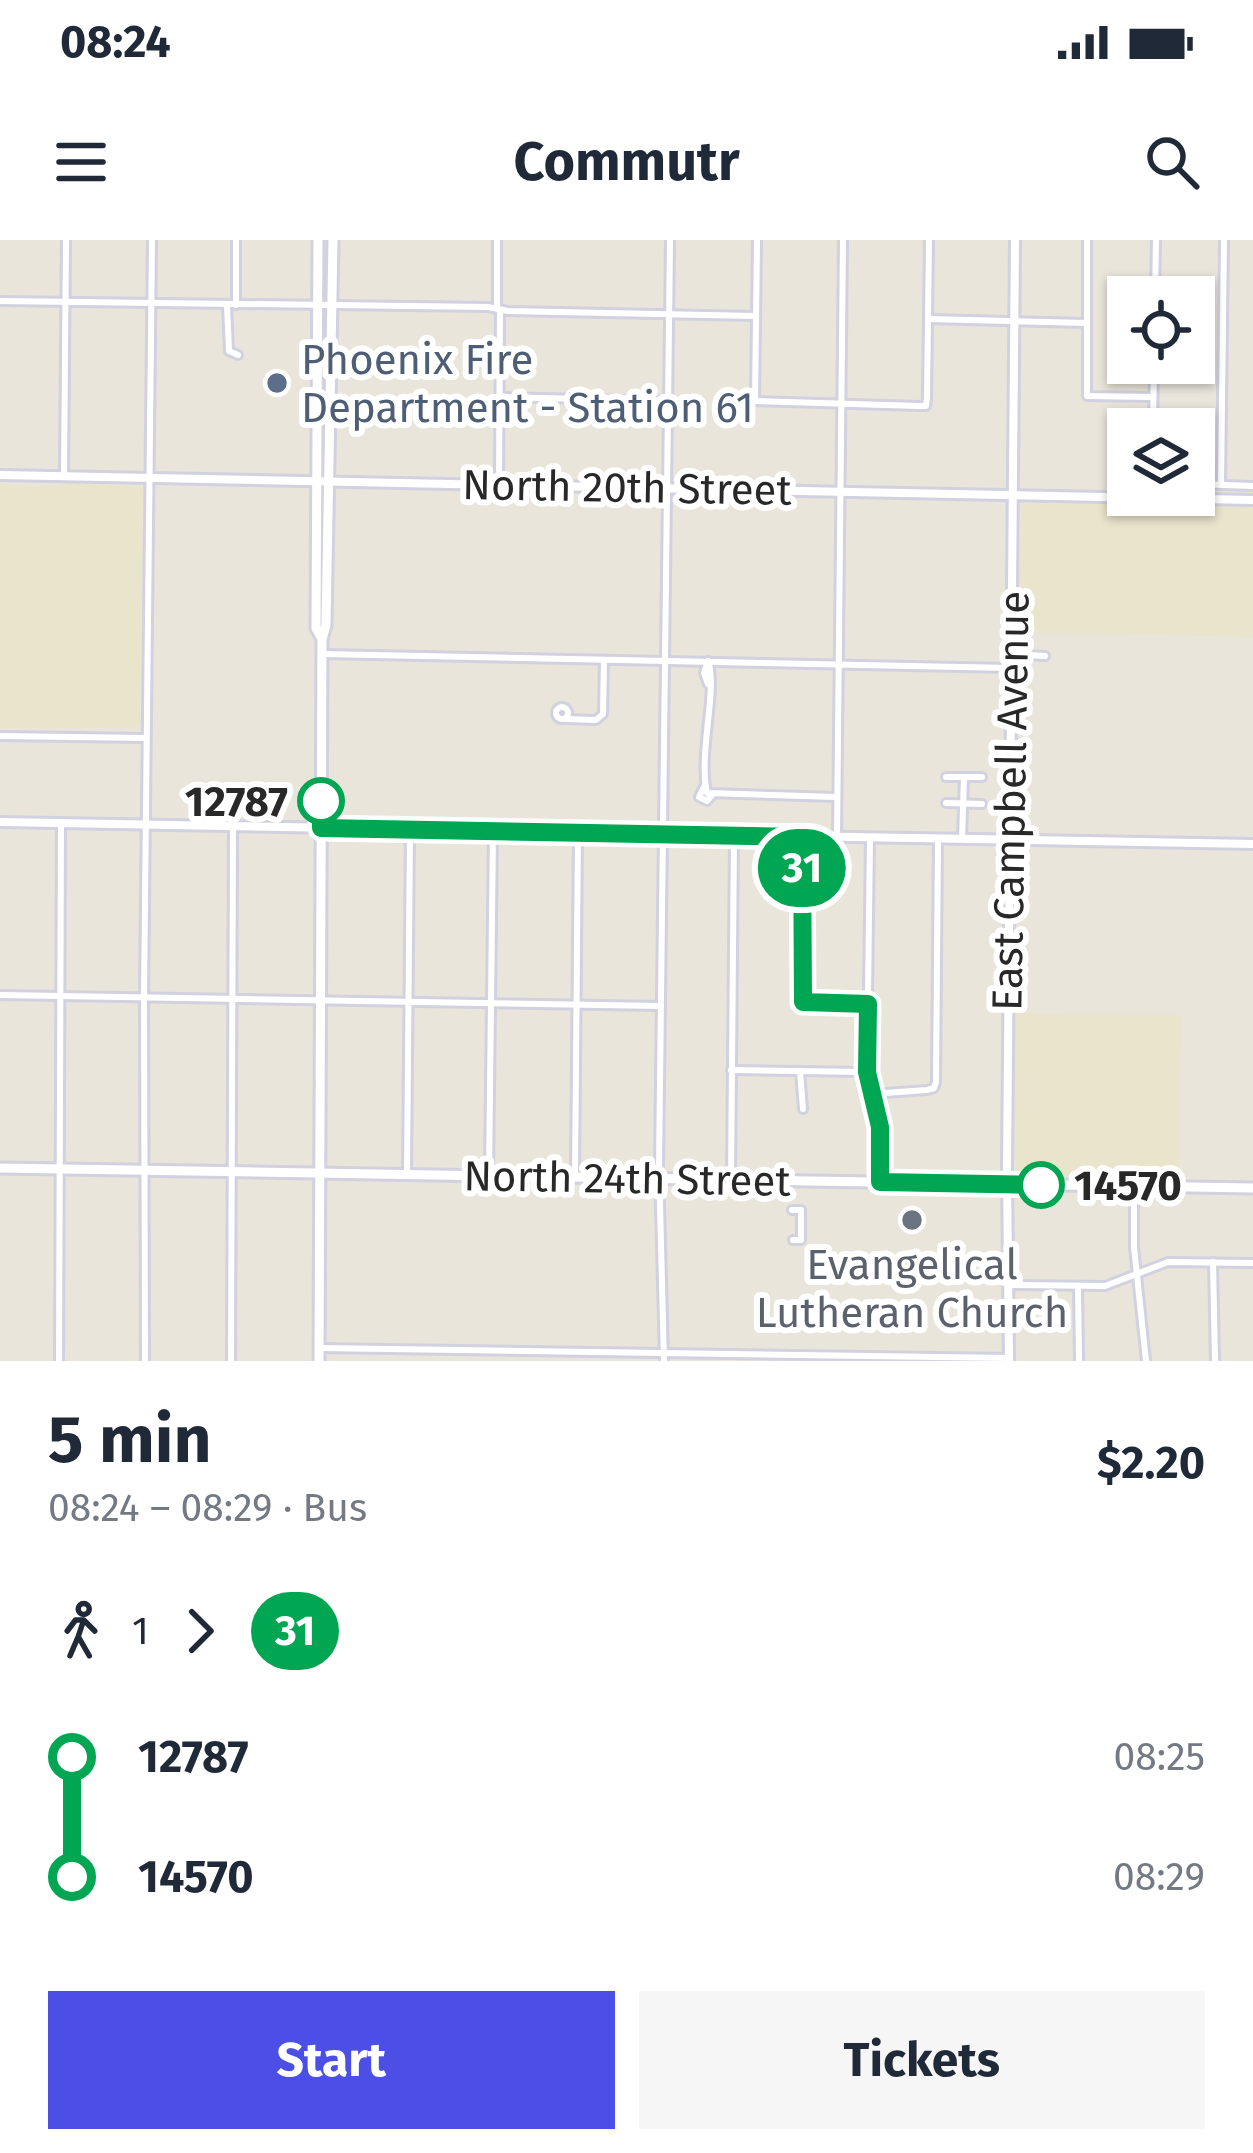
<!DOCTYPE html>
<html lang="en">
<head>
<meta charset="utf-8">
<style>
	body { margin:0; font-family:"Fira Sans",sans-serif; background:#f6f6f7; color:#1f2937; height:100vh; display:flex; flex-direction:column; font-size:45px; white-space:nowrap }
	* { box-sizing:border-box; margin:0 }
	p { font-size:39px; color:#747a83 }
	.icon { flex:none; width:66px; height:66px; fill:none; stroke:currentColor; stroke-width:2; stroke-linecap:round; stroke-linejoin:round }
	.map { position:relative; height:1121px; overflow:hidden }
	.sheet { display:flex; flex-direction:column; background:#fff; flex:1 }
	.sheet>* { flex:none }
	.badge { padding:0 24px; border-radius:39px; font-size:42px; line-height:78px }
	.tools { position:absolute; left:1107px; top:36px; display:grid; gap:24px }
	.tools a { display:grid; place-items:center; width:108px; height:108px; border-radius:0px; background:#fff; box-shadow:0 3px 9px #0004; font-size:60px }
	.map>.badge { position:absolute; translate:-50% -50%; box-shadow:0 0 0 6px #fff }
	.legs { display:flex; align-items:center; gap:18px; height:132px; padding:0 48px; font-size:39px }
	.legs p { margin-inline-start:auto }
	.head { display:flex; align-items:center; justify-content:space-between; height:204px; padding:0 48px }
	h1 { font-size:66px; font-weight:700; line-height:90px }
	.button { display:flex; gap:24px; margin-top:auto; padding:24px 48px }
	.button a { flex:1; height:138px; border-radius:0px; background:#4c4fe6; color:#fff; font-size:48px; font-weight:700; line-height:138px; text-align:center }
	.button a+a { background:#f6f6f7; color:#1f2937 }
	ul { padding:0 48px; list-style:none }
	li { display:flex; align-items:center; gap:42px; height:120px; font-size:45px }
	li i { display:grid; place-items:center; width:18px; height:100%; margin:0 15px; background:currentColor }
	li i::after { content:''; width:30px; height:30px; margin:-15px; border:9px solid; border-radius:50%; background:#fff }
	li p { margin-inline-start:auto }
	li:first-child i { background:linear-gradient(#0000 50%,currentColor 0) }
	li:last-child i { background:linear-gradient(currentColor 50%,#0000 0) }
	.status { display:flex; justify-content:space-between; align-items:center; height:84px; padding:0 60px; background:#fff; direction:ltr }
	.status svg { height:33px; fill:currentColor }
	header { display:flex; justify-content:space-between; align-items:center; height:156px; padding:0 48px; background:#fff; font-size:54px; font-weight:700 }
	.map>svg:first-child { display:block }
	.education { fill:#e9e4cc }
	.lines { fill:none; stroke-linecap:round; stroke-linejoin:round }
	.minor-casing { stroke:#d1d1df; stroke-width:12 }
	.tertiary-casing { stroke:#d1d1df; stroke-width:14 }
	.secondary-casing { stroke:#d1d1df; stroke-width:15 }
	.minor { stroke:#fff; stroke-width:6 }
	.tertiary { stroke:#fff; stroke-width:8 }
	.secondary { stroke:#fff; stroke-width:9 }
	.line-1-casing { stroke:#fff; stroke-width:27 }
	.line-1 { stroke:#00a651; stroke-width:18 }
	.service-dot { fill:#5c6f8a; stroke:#fff; stroke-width:4.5 }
	.stop-1-dot { fill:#fff; stroke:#00a651; stroke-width:6 }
	.worship-dot { fill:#6b7280; stroke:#fff; stroke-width:4.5 }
	.labels { text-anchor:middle; stroke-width:12; stroke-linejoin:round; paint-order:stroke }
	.service-label { font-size:42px; fill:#4e5e75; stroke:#fff; text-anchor:start }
	.street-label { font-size:42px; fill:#282828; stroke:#fff }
	.stop-label { font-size:42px; font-weight:bold; fill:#282828; stroke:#fff; text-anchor:end }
	.worship-label { font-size:42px; fill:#5b616d; stroke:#fff }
</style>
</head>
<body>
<div class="status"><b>08:24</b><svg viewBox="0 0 49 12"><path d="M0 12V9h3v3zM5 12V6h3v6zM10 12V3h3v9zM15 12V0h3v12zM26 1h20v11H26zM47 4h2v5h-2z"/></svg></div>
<header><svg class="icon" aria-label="menu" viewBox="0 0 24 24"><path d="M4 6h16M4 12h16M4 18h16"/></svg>Commutr<svg class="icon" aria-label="search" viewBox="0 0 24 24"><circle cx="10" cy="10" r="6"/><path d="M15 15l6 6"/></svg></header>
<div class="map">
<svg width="1253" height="1121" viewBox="0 0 1253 1121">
	<rect width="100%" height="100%" fill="#e9e5db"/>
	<g class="education">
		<polygon points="0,242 14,246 60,246 66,243 143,247 140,483 135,488 0,488"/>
		<polygon points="1022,263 1253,266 1253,397 1018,392"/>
		<polygon points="1014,773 1181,775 1179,940 1015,935"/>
	</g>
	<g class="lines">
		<defs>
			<g id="minor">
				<polyline points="757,0 755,161 919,166 926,166 927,158 929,0"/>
				<polyline points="1087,0 1087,156 1153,157"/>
				<polyline points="1155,57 1156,0"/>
				<polyline points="0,61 488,67 508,71 755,76"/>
				<polyline points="227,65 229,111 238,115"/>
				<polyline points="236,65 236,0"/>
				<polyline points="497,68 497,0"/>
				<polyline points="928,79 1086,83"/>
				<polyline points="500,157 668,161"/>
				<polyline points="1153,189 1154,123"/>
				<polyline points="64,236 66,0"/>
				<polyline points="499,244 500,70"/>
				<polyline points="1119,244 1128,244"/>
				<polyline points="1194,244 1253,246"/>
				<polyline points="1221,245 1224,0"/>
				<polyline points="322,414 1011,428"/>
				<polyline points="1027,415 1045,416"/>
				<path d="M708 421C718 450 698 513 707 553L837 557"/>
				<polyline points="708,444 704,433 708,421"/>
				<circle cx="562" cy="473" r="6"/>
				<polyline points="566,479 596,480 603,474 604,420"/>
				<polyline points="0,496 146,498"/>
				<polyline points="946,537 982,537"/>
				<polyline points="705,545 699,557 707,561 712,555"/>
				<polyline points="946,563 982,564"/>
				<polyline points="837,596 843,0"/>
				<polyline points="802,597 803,762 868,764"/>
				<polyline points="870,598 867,832 880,887 880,940"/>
				<polyline points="962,599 964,537"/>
				<polyline points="0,755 661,766"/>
				<polyline points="731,830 866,832"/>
				<polyline points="800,831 803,869"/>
				<polyline points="871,854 927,850 934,848 936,842 938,599"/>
				<polyline points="407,934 410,590"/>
				<polyline points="489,935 493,591"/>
				<polyline points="575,937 578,593"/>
				<polyline points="731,939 734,595"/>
				<polyline points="1134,946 1134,1007 1146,1121"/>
				<polyline points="792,970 801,970 801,1000 793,1000"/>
				<polyline points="1213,1022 1215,1121"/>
				<polyline points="1008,1045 1105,1046 1168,1022 1253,1023"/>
				<polyline points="1078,1046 1079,1121"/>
				<polyline points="319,1108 1009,1118"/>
				<polyline points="59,1121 61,583"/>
				<polyline points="145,1121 144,758 152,0"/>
				<polyline points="231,1121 233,587"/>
				<polyline points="664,1121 659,926 670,0"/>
			</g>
			<g id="tertiary">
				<polyline points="0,235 1253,260"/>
				<polyline points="0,582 1253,604"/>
				<polyline points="1009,1121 1007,931 1015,0"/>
			</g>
			<g id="secondary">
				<polyline points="318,0 316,388 322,399"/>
				<polyline points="0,928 1253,948"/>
				<polyline points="319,1121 322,399 326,385 333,0"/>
			</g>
		</defs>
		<use href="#minor" class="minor-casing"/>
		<use href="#tertiary" class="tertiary-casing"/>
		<use href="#secondary" class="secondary-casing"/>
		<use href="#minor" class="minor"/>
		<use href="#tertiary" class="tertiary"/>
		<use href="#secondary" class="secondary"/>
	</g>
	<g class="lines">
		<defs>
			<polyline id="line-1" points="321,561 321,588 802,597 803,762 868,764 867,832 880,887 880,942 1041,945"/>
		</defs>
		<use href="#line-1" class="line-1-casing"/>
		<use href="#line-1" class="line-1"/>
	</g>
	<circle class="service-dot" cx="277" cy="143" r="12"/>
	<g class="stop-1-dot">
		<circle cx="321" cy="561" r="21"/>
		<circle cx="1041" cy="945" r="21"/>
	</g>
	<circle class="worship-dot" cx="912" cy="980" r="12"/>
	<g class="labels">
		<g class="service-label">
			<text x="301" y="134">Phoenix Fire<tspan x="301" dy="48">Department - Station 61</tspan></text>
		</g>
		<g class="street-label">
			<text transform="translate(627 247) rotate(1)" y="15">North 20th Street</text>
			<text transform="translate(1010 561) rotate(-89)" y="15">East Campbell Avenue</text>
			<text transform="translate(627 938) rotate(1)" y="15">North 24th Street</text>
		</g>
		<g class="stop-label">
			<text x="288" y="576">12787</text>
			<text x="1074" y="960" text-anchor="start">14570</text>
		</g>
		<g class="worship-label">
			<text x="912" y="1039">Evangelical<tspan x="912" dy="48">Lutheran Church</tspan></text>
		</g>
	</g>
</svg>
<div class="tools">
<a><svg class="icon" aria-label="locate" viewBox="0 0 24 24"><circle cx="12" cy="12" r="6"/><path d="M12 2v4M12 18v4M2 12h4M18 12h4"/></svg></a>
<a><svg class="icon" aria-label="layers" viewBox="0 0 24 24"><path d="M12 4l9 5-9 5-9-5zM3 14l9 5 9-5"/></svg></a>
</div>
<b class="badge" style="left:802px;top:628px;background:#00a651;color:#fff">31</b>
</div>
<section class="sheet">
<div class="head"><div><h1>5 min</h1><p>08:24 – 08:29 · Bus</p></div><b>$2.20</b></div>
<div class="legs"><svg class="icon" aria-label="walk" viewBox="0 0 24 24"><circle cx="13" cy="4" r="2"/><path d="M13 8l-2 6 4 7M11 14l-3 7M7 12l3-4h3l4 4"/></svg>1<svg class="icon" aria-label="forward" viewBox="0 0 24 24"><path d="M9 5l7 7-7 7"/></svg><b class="badge" style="background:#00a651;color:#fff">31</b></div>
<ul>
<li><i style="color:#00a651"></i><b>12787</b><p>08:25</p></li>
<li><i style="color:#00a651"></i><b>14570</b><p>08:29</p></li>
</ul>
<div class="button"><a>Start</a><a>Tickets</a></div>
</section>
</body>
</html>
